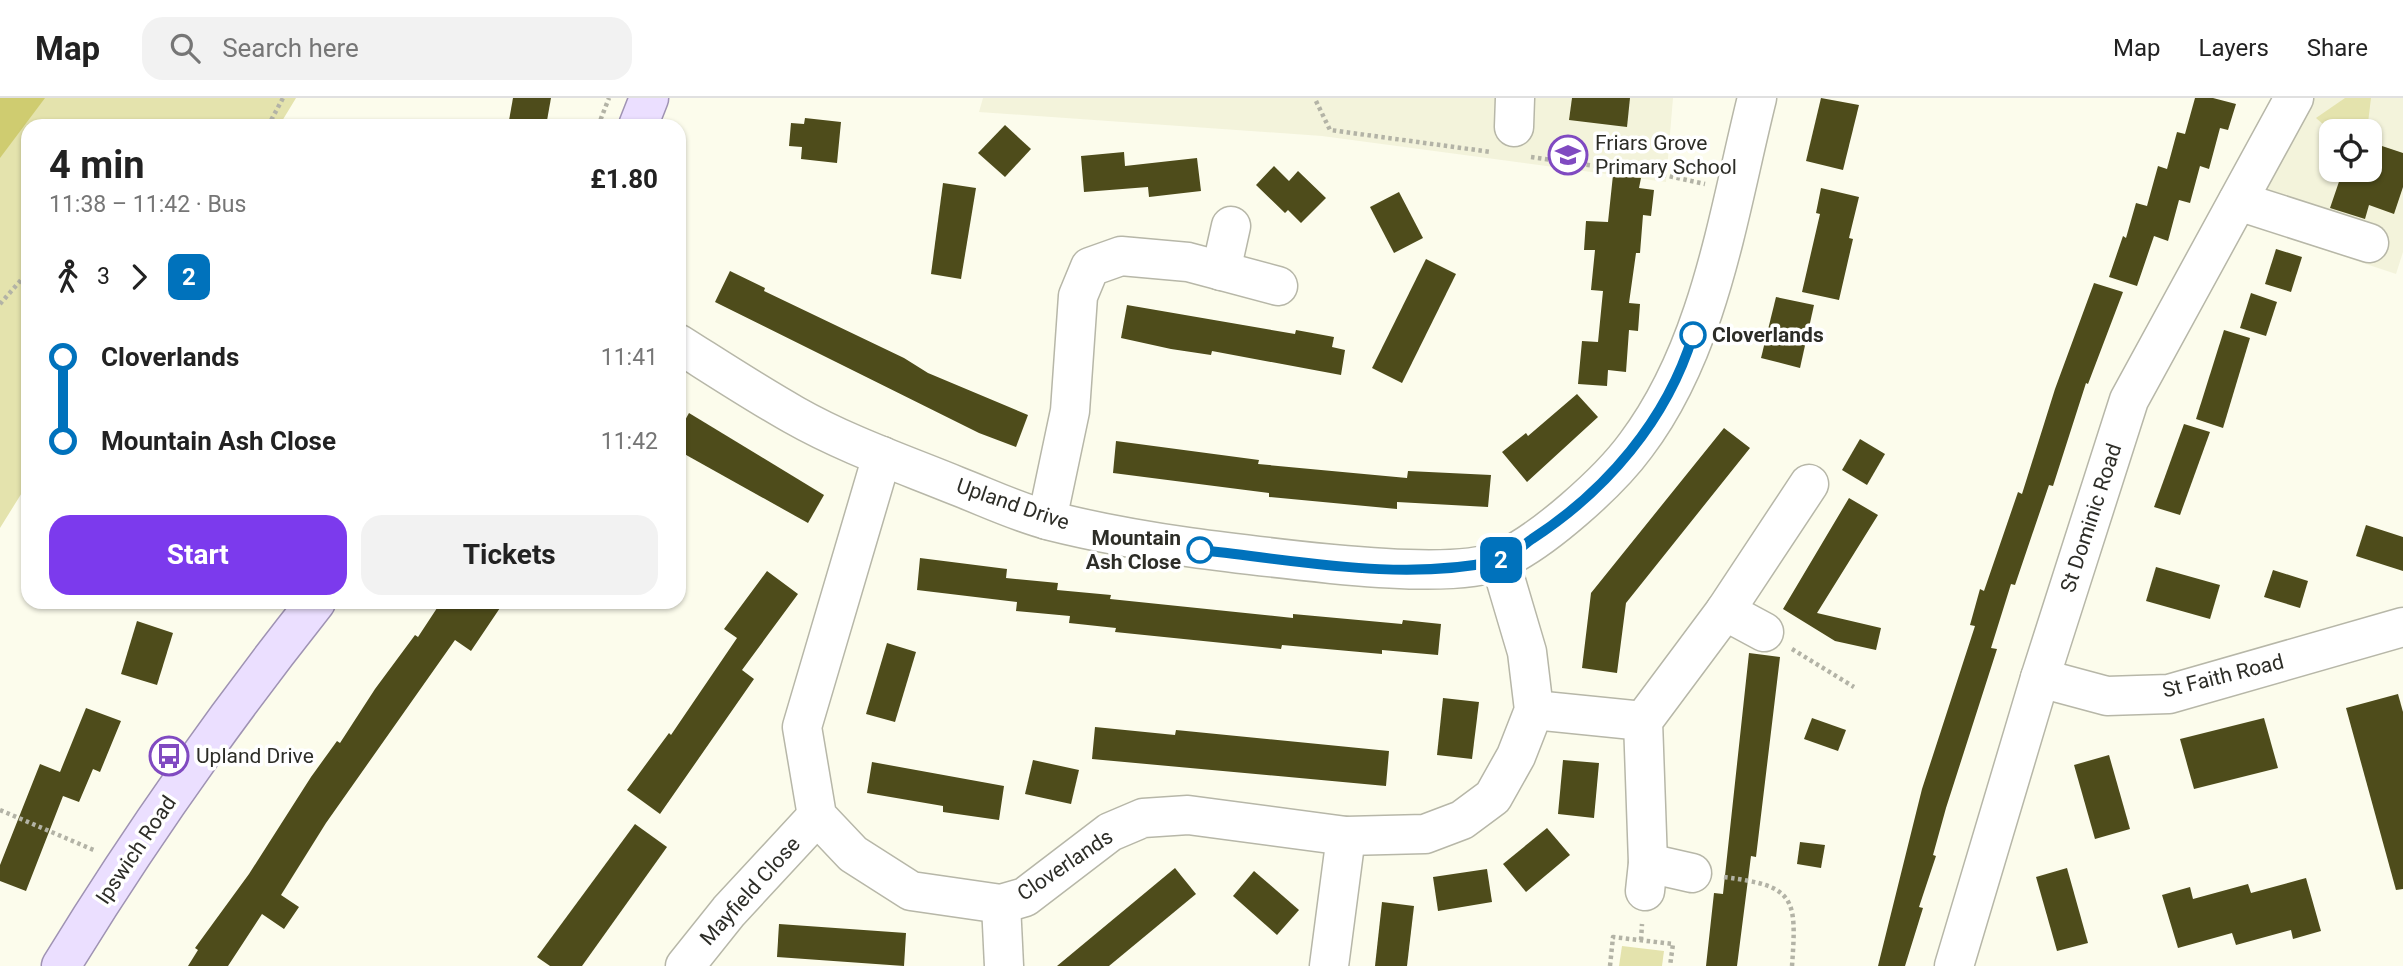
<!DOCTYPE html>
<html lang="en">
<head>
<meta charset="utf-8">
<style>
	body { margin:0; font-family:Roboto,sans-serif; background:#f2f2f2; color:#222; height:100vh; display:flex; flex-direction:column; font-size:26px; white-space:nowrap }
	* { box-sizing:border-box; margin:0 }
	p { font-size:23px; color:#767676 }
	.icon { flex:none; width:38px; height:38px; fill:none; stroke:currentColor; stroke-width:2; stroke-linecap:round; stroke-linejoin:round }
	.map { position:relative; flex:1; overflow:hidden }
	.details { position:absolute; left:21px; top:21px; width:665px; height:490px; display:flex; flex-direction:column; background:#fff; border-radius:21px; box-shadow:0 2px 5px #0004 }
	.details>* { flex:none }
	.badge { padding:0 14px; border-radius:10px; font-size:24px; line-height:46px }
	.buttons { position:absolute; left:2319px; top:21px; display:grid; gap:14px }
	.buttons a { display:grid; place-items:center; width:63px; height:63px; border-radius:14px; background:#fff; box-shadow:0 2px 5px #0004; font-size:35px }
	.map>.badge { position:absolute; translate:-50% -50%; box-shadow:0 0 0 4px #fff }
	.legs { display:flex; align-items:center; gap:10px; height:77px; padding:0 28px; font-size:23px }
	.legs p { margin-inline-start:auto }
	.headline { display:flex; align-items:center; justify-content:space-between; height:119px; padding:0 28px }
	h1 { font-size:38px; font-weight:700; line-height:52px }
	.primary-button { display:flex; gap:14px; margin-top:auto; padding:14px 28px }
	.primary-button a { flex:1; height:80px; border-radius:21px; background:#7c3aed; color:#fff; font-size:28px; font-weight:700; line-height:80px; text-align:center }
	.primary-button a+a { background:#f2f2f2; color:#222 }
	ul { padding:0 28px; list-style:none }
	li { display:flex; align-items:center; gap:24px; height:84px; font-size:26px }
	li i { display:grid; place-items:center; width:10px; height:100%; margin:0 9px; background:currentColor }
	li i::after { content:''; width:18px; height:18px; margin:-9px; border:5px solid; border-radius:50%; background:#fff }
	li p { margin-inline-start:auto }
	li:first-child i { background:linear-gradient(#0000 50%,currentColor 0) }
	li:last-child i { background:linear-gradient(currentColor 50%,#0000 0) }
	header { display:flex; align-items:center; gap:42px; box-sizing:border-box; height:98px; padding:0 35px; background:#fff; border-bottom:2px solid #e0e0e0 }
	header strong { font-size:33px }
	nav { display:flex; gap:38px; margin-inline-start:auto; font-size:24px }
	.search { width:490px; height:63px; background:#f2f2f2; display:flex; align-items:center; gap:18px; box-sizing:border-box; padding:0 24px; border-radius:21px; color:#767676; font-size:26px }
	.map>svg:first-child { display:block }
	.built { fill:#f3f3db; fill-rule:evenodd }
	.green { fill:#e4e3ad }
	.forest { fill:#cfcc70 }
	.building { fill:#4e4c1b }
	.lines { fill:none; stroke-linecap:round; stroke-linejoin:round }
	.minor-casing { stroke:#b7b7a8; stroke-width:41 }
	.major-casing { stroke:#9f93b3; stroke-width:41 }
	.path { stroke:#b3b3a6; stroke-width:4.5; stroke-dasharray:3.5 3.5; stroke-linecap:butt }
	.minor { stroke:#fff; stroke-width:38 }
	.major { stroke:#ebdfff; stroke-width:38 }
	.line-1-casing { stroke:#fff; stroke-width:16 }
	.line-1 { stroke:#0072bc; stroke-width:10 }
	.stop-1-dot { fill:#fff; stroke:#0072bc; stroke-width:3.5 }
	.labels { text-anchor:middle; stroke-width:7; stroke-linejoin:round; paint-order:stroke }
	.poi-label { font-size:21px; fill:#2d2d27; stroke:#fff; text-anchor:start }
	.stop-label { font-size:21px; font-weight:bold; fill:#2d2d27; stroke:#fff; text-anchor:start }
	.street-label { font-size:21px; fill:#2d2d27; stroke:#fff }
</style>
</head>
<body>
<header>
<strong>Map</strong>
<div class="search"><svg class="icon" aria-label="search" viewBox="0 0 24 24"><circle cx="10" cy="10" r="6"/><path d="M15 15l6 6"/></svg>Search here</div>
<nav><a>Map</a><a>Layers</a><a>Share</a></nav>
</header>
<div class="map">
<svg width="2403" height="868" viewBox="0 0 2403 868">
	<rect width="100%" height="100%" fill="#fcfcec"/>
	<g class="built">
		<polygon points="983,0 1673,0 1666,84 1322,38 979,14"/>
		<path d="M2314 0H2403V154L2396 176 2246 126ZM2331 33H2370V72H2331Z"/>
	</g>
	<g class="green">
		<polygon points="0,0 296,0 279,28 28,28 28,385 0,430"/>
		<polygon points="2345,0 2371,0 2367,33 2331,33 2316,20"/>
		<polygon points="1622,848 1664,853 1662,868 1619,868"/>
	</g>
	<polygon class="forest" points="0,0 45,0 0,60"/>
	<g class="building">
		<polygon points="513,0 551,0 546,28 508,28"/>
		<polygon points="1572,0 1630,0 1627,29 1569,22"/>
		<polygon points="1821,0 1859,7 1843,72 1806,63"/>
		<polygon points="2195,0 2213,0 2236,6 2228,32 2220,30 2209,71 2200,68 2190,105 2179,102 2168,143 2154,138 2137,188 2109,179 2123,138 2126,140 2136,105 2147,108 2158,68 2167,71 2177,34 2185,36"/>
		<polygon points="805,20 841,24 837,65 801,61 802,49 789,48 791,25 804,26"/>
		<polygon points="1005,27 1031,51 1005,79 978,55"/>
		<polygon points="2376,46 2403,55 2403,89 2394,116 2369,107 2365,121 2330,110 2343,72 2370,72 2370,56"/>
		<polygon points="1124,54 1125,68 1197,60 1201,93 1149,99 1148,89 1084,94 1081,58"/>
		<polygon points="1274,68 1289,83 1298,73 1326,100 1301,125 1288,112 1285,115 1256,87"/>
		<polygon points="1613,77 1641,80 1639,90 1654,92 1651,118 1643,117 1640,155 1636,155 1629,205 1640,206 1638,233 1629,232 1626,274 1608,272 1607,288 1578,286 1582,243 1598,244 1603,193 1591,192 1595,152 1584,152 1586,123 1608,124"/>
		<polygon points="943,85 976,90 961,181 931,176"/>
		<polygon points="1821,90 1859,99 1849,140 1853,141 1839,202 1802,194 1820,116 1816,115"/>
		<polygon points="1399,94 1423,140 1394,155 1370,109"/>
		<polygon points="2276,151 2302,159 2291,194 2265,186"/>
		<polygon points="1426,161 1456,176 1402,285 1372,270"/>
		<polygon points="730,173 765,190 764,193 904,260 928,275 1028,317 1016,349 979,335 715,204"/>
		<polygon points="2094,185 2123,194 2088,286 2086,285 2053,388 2049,387 2015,487 2011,486 1991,550 1997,551 1946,710 1933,757 1936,758 1919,809 1923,810 1905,868 1878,868 1922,691 1975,528 1970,527 1980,491 1984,493 2018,394 2022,396 2055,291"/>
		<polygon points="2251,195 2277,204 2266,238 2240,230"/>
		<polygon points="1776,199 1814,207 1800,270 1761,260"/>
		<polygon points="1127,207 1295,236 1296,232 1334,239 1332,249 1345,252 1341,277 1212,253 1211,257 1171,251 1121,240"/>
		<polygon points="2224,232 2250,240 2223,330 2196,321"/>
		<polygon points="1577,296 1598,319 1527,384 1502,354 1526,335 1528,338"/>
		<polygon points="689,315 824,397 808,425 679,353 679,333"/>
		<polygon points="2184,326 2210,334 2180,417 2154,409"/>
		<polygon points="1724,330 1750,350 1626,505 1617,575 1582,570 1591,495"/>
		<polygon points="1860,341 1885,356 1867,387 1842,372"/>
		<polygon points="1116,343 1259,362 1258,366 1407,380 1408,373 1491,377 1488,409 1397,404 1397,411 1269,399 1269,395 1113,375"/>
		<polygon points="1849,400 1878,417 1817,515 1881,530 1876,552 1835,543 1783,511"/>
		<polygon points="2366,427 2403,439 2403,473 2356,458"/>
		<polygon points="920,460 1007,471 1006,480 1058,485 1057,492 1111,497 1110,501 1293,520 1293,516 1402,526 1403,522 1441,526 1438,557 1382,552 1382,556 1282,547 1281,551 1115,534 1116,530 1069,525 1070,518 1016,513 1017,504 917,492"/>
		<polygon points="2156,469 2220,487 2210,521 2146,503"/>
		<polygon points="2273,472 2308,483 2300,510 2264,499"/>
		<polygon points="767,473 798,496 742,572 754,581 660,716 627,692 669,635 671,637 737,540 724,531"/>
		<polygon points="441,504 504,504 471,553 455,542 326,725 281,797 299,809 284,831 262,816 228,868 188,868 198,852 195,850 249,776 311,679 337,643 340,645 375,591 415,537 418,539"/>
		<polygon points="137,523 173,535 157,587 121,576"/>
		<polygon points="887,545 916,554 895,624 866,616"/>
		<polygon points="1749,555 1780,559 1756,759 1751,758 1737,868 1706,868 1714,795 1723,796"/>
		<polygon points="2398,596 2403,614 2403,791 2396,792 2346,610"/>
		<polygon points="1443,600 1479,604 1472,661 1437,657"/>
		<polygon points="86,610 121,623 100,674 93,671 79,704 63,698 26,793 0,783 0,767 40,666 60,674"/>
		<polygon points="1812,620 1846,632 1838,653 1804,641"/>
		<polygon points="2264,620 2278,670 2194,691 2180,641"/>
		<polygon points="1095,629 1175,637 1176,632 1389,653 1386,688 1092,661"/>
		<polygon points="2109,657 2130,731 2095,741 2074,667"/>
		<polygon points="1033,662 1079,672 1071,706 1025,696"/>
		<polygon points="1563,662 1599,665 1594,720 1558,716"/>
		<polygon points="872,664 1004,688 999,722 943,714 943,708 867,695"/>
		<polygon points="635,726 667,749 582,868 550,868 537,859"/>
		<polygon points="1547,730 1570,757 1526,794 1503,766"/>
		<polygon points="1800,744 1825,747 1821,770 1797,766"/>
		<polygon points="1175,770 1196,796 1109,868 1057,868"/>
		<polygon points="2067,770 2088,845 2057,853 2036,779"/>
		<polygon points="1487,771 1492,804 1438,813 1433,779"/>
		<polygon points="1254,773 1299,812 1277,837 1233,798"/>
		<polygon points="2306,780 2321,833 2293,841 2291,832 2236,847 2232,835 2178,850 2162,797 2190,789 2193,801 2248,786 2251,795"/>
		<polygon points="1382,804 1414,808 1407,868 1375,868"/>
		<polygon points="779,826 906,835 904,868 777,859"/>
	</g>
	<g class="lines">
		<defs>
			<g id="minor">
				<polyline points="1514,29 1515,0"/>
				<polyline points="2238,103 2369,145"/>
				<polyline points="1221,173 1231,128"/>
				<path d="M679 246C717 270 755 295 794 317 845 346 903 366 957 388 988 400 1019 415 1051 423 1143 446 1237 456 1332 466 1374 470 1464 478 1501 462 1543 443 1609 384 1636 347 1710 249 1728 116 1757 0"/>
				<polyline points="882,358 802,629 817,718 853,756 911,793 1001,806 1025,799 1110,734 1143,720 1188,717 1346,738 1425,736 1462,722 1493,699 1516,658 1534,612 1527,554 1500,463"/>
				<polyline points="1047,422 1070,313 1078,198 1090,169 1121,158 1188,164 1278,188"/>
				<polyline points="1725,513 1764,534"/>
				<polyline points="2040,580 2107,598 2169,596 2403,529"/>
				<polyline points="1534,612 1643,623"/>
				<polyline points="1648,765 1692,775"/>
				<polyline points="1645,793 1648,765 1643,623 1725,513 1809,386"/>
				<polyline points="1001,806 1004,868"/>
				<polyline points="685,868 729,813 817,718"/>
				<polyline points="1329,868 1346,738"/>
				<polyline points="1954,868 2040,580 2129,302 2294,0"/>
			</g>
			<g id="major">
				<polyline points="638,28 649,0"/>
				<path d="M61 868C138 742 224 620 316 504"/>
			</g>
		</defs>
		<use href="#minor" class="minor-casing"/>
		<use href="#major" class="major-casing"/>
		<g class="path">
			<polyline points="1316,3 1330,32 1491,54"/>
			<polyline points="268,28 283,0"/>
			<polyline points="598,28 609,0"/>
			<polyline points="1531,59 1668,78 1705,86"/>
			<polyline points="0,206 28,174"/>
			<polyline points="1792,551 1854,589"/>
			<polyline points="0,712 96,753"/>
			<path d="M1724 779C1795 788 1797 799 1792 868"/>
			<polyline points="1641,842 1642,826"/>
			<polyline points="1610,868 1613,839 1673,846 1670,868"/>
		</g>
		<use href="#minor" class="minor"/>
		<use href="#major" class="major"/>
	</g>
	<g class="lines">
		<defs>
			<path id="line-1" d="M1200 452C1296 462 1401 484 1496 463 1509 461 1522 448 1532 441 1606 393 1667 322 1693 237"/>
		</defs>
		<use href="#line-1" class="line-1-casing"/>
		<use href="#line-1" class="line-1"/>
	</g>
	<defs>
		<symbol id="school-ring" viewBox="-11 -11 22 22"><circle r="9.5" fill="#fff" stroke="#804ac1" stroke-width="1.5"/><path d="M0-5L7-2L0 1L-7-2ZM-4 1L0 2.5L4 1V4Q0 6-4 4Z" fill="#804ac1"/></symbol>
		<symbol id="bus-ring" viewBox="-11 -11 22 22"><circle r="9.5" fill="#fff" stroke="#804ac1" stroke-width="1.5"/><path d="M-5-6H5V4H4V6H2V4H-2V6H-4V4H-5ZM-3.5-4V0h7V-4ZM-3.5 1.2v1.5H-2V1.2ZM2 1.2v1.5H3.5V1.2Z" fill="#804ac1"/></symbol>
	</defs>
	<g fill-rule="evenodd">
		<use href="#school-ring" x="1546" y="35" width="44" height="44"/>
		<use href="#bus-ring" x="147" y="636" width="44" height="44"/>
	</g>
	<g class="stop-1-dot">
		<circle cx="1693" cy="237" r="12"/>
		<circle cx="1200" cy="452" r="12"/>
	</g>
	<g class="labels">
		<g class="poi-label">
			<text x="1595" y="52">Friars Grove<tspan x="1595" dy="24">Primary School</tspan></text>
			<text x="196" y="665">Upland Drive</text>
		</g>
		<g class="stop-label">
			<text x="1712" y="244">Cloverlands</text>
			<text x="1181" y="447" text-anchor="end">Mountain<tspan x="1181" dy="24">Ash Close</tspan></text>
		</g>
		<g class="street-label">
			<text transform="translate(1013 406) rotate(19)" y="7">Upland Drive</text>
			<text transform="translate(2091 420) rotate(-72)" y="7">St Dominic Road</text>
			<text transform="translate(2223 578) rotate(-14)" y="7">St Faith Road</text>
			<text transform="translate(136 752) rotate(-56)" y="7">Ipswich Road</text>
			<text transform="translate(1065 767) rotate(-34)" y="7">Cloverlands</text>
			<text transform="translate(750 793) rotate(-48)" y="7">Mayfield Close</text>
		</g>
	</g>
</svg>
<div class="buttons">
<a><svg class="icon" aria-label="locate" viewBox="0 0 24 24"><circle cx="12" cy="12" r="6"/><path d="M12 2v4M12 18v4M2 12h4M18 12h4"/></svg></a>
</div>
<b class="badge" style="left:1501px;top:462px;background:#0072bc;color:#fff">2</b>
<section class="details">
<div class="headline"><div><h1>4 min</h1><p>11:38 – 11:42 · Bus</p></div><b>£1.80</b></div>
<div class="legs"><svg class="icon" aria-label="walk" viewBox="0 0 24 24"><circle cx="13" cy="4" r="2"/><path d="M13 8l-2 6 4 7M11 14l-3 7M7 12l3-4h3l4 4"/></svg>3<svg class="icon" aria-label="forward" viewBox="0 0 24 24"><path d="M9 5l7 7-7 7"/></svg><b class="badge" style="background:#0072bc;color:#fff">2</b></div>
<ul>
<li><i style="color:#0072bc"></i><b>Cloverlands</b><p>11:41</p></li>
<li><i style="color:#0072bc"></i><b>Mountain Ash Close</b><p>11:42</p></li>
</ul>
<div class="primary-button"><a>Start</a><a>Tickets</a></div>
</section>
</div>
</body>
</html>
